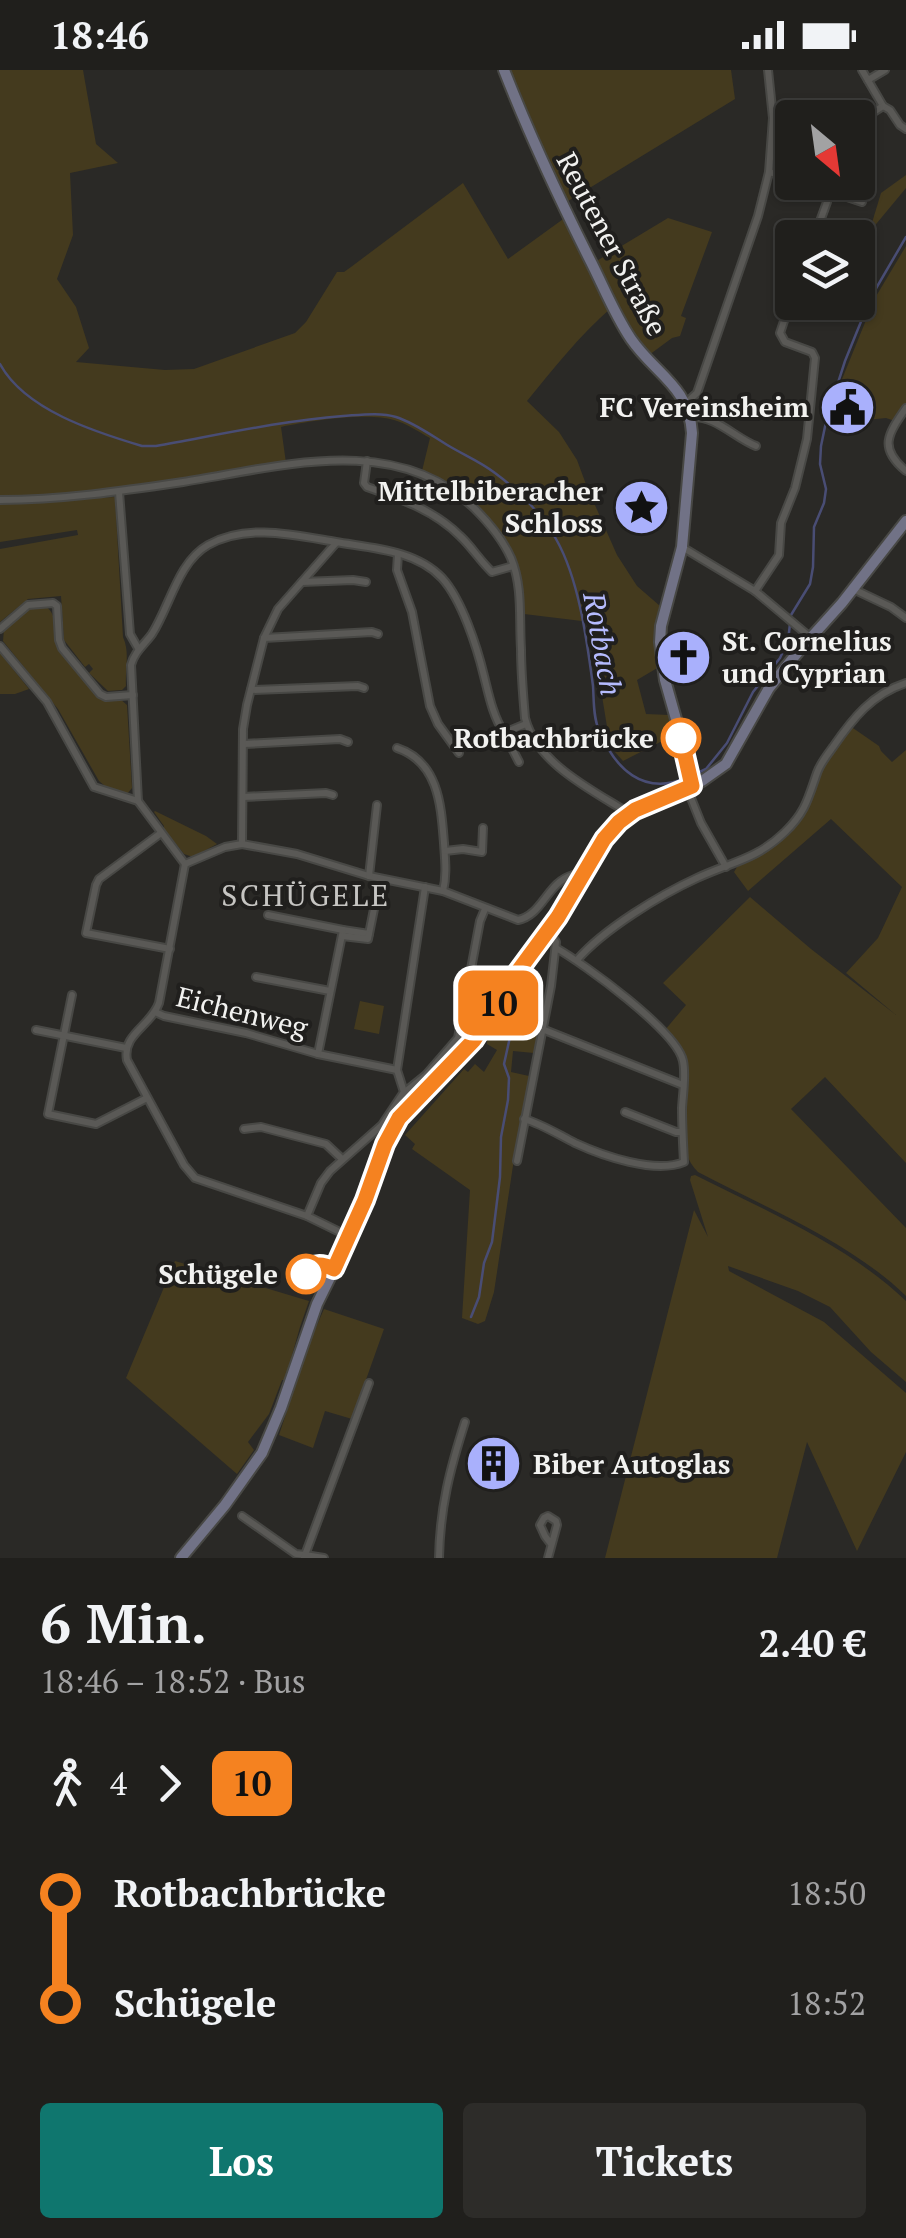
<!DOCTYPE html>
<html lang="de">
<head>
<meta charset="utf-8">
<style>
	body { margin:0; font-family:"PT Serif",serif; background:#2d2c29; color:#f1f3f6; height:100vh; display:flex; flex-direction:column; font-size:38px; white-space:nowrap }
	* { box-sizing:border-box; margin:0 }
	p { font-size:32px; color:#a2a2a3 }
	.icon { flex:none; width:55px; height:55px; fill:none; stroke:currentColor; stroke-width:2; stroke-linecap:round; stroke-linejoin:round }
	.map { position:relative; height:1488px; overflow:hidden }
	.panel { display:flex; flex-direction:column; background:#201f1c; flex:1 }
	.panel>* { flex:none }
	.badge { padding:0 20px; border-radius:15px; font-size:35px; line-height:65px }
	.needle { width:65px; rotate:151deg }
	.controls { position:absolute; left:775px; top:30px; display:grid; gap:20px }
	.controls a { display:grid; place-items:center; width:100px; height:100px; border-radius:10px; background:#201f1c; box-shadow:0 2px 8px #0004,0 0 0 2px #3d3d3b; font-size:50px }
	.map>.badge { position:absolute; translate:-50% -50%; box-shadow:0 0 0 5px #fff }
	.legs { display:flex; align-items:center; gap:15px; height:110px; padding:0 40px; font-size:32px }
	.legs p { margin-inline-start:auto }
	.headline { display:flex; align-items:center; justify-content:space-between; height:170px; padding:0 40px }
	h1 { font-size:55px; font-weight:600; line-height:75px }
	.action { display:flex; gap:20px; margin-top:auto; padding:20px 40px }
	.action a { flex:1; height:115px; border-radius:10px; background:#0f766e; color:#fff; font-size:40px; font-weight:600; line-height:115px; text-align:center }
	.action a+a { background:#2d2c29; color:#f1f3f6 }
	ul { padding:0 40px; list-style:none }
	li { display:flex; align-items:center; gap:35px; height:110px; font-size:38px }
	li i { display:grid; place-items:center; width:15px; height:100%; margin:0 12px; background:currentColor }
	li i::after { content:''; width:25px; height:25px; margin:-12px; border:8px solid; border-radius:50%; background:#201f1c }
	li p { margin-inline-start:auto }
	li:first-child i { background:linear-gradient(#0000 50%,currentColor 0) }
	li:last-child i { background:linear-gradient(currentColor 50%,#0000 0) }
	.status { display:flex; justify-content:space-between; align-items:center; height:70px; padding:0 50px; background:#201f1c; direction:ltr }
	.status svg { height:28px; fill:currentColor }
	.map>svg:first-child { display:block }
	.green { fill:#443a1e }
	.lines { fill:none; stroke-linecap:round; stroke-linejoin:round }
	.stream { stroke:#494d74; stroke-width:2.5 }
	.street-casing { stroke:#484845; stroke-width:10 }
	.secondary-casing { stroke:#484845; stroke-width:14 }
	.street { stroke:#5a5956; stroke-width:6 }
	.secondary { stroke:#717286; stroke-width:10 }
	.line-1-casing { stroke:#fff; stroke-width:22 }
	.line-1 { stroke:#f58220; stroke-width:15 }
	.stop-1-dot { fill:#fff; stroke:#f58220; stroke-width:5 }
	.labels { text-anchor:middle; stroke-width:8; stroke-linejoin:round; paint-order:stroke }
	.street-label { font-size:28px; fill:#f2f2f0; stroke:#201f1d }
	.poi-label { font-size:28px; font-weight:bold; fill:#f2f2f0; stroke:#201f1d; text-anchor:end }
	.stop-label { font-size:28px; font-weight:bold; fill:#f2f2f0; stroke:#201f1d; text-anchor:end }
	.water-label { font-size:30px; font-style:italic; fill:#b5bbfe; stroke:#201f1d }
	.neighbourhood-label { font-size:30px; letter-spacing:2.5px; fill:#c6c5c2; stroke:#201f1d }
</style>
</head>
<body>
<div class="status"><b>18:46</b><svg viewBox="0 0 49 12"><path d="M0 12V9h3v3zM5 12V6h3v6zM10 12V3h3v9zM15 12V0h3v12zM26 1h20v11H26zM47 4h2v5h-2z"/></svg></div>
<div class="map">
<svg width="906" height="1488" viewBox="0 0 906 1488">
	<rect width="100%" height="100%" fill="#2a2926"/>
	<g class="green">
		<path d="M0 0H83L96 74 118 93 70 103 73 165 57 209 76 237 89 278 76 292 165 300 194 299 295 263 306 252 337 202H344L351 197 463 113 508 189 566 147 611 238C579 266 554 298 527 331L559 362 577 390 587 417 617 485 637 516 660 536 657 571 659 597 637 610 646 644 669 645 674 665 623 691 614 681 609 669 590 552 524 544C522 476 483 428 422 401L430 368C419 362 406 353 394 350 367 342 309 351 281 357L286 393 115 421 0 429Z"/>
		<polygon points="507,0 731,0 735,29 565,133"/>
		<polygon points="906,105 906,118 872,159 871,156 881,123"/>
		<polygon points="668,148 712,162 681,246 686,248 680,266 672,268 649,285 633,267 595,192"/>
		<polygon points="906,176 906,334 895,351 886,348 827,354 838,319 875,228"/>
		<path d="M115 427 123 567C130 582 125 599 126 616L122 620 108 621 89 603 93 599 89 594 85 597 64 570 61 526 28 529 0 552V479L78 465 77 460 0 472V433Z"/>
		<path d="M45 536C60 545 52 566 59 581L99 628 104 630 120 629 127 635 132 718 127 724 105 716 99 711 58 639 3 571 4 559 31 537Z"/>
		<polygon points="0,583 29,619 15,624 0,624"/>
		<path d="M850 656 879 676 881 681 892 692 906 680V1093L825 1007 791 1039 906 1158V1226C851 1172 766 1138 698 1102 667 1072 698 1022 684 985 681 975 672 968 665 960L686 935 663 913 750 827 811 879 896 945 846 903 878 868 902 817 831 749 748 821 734 802 737 797 766 781 805 741 815 719 820 700Z"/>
		<polygon points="155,741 206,766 217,774 193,787 184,784 164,759 164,756 154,742"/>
		<polygon points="360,931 384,936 379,964 354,959"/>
		<polygon points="507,938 540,948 534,983 513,981 511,1002 529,1006 514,1089 494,1222 485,1251 478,1254 462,1248 470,1120 412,1079 415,1074 405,1065 464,999 468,1002 475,994 484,1002 497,980 487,974 487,967"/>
		<path d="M695 1105C768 1142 846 1174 906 1231V1312L871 1282 830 1237 798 1221 728 1196 729 1201 824 1252 906 1323V1382L857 1481 807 1372 777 1488H605L694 1140 708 1167 690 1110 691 1106Z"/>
		<polygon points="175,1191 309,1231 300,1257 285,1310 282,1310 269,1344 248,1372 254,1380 237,1404 126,1308"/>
		<polygon points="324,1239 384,1259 352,1349 325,1341 313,1378 279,1365 310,1271"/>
	</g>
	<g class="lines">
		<g class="stream">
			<path d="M0 294C25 340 95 362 142 376H156C218 365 280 351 343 346 359 345 381 342 396 347 415 353 432 366 449 376 464 385 481 392 495 403 518 420 542 444 556 469 579 509 587 571 593 616 594 630 593 647 599 660 615 699 643 726 686 708"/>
			<polyline points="693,705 706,699 727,673 753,622 780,588 788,571 791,545 810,514 813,497 814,457 824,433 826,419 820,394 821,376 827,347 845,291 871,227 906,167"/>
			<polyline points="471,1247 479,1227 484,1193 492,1172 500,1107 501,1067 508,1030 509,1008 504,994 510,967"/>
		</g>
		<defs>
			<g id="street">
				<polyline points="862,0 883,36 890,40 900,55 906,59"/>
				<polyline points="868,10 885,0"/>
				<polyline points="858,52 883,36"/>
				<polyline points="769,102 792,109"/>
				<polyline points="802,112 862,132"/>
				<polyline points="814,168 827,132 827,112"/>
				<polyline points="686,333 697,323 758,146 769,102 773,48 768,0"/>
				<path d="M906 338C888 364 878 378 906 401"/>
				<path d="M691 347C715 345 735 368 756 376"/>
				<path d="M367 391 364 413 367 417C401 429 434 440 460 466 472 477 480 491 492 502L513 496"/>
				<polyline points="119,422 130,564 138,578"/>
				<path d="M0 430C61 430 122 421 183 412 279 397 396 361 475 439 489 453 503 470 511 488 523 517 519 548 521 579 521 602 523 625 525 648 536 691 586 717 622 739L628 746"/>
				<polyline points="682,477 755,521 810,567"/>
				<polyline points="398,484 397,500 412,542 430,636 438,654 459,683"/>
				<polyline points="302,512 353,510 366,512"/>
				<polyline points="853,519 891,537 906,548"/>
				<polyline points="755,521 779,485 781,453 795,418 807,369 815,288 812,282 785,272 780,263 792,227"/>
				<polyline points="0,559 28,535 53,533 57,536 59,570 62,578 100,624 106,627 133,625"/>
				<polyline points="264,568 372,562 378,564"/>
				<polyline points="0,576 47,632 94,717 138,731"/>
				<polyline points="251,620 358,616 364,618"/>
				<polyline points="504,663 519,692"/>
				<polyline points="244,674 340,669 348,672"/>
				<path d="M397 678C439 692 441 736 444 773 445 789 447 805 443 821"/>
				<polyline points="687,718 701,753 726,797"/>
				<polyline points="243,727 326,723 333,725"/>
				<polyline points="161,763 99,809 96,815 86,863 170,879"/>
				<polyline points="242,774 243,659 247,635 264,568 278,539 336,473"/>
				<polyline points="445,781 463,779 482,782 483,758"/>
				<path d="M185 794 138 731 131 595C135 581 144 575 152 564 170 536 178 492 208 475 247 453 295 465 336 472 371 478 416 480 442 508 462 530 477 577 484 606 489 626 493 646 504 663L526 654"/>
				<path d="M185 794 159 933C151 956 122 964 127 990L184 1095 195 1108 307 1146 350 1167"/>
				<path d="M185 794 225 777 242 774 297 784 369 806 443 821 518 850C543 845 547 812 573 805L579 808"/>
				<polyline points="369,806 377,735"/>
				<polyline points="380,809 369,864 343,860 318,984 397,1000"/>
				<polyline points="268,845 343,860"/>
				<polyline points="342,866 368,869 369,864"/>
				<path d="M577 890C604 859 660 825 697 808 731 792 756 790 785 762 805 743 808 729 817 703 820 694 827 685 833 677 853 648 872 624 906 613"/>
				<polyline points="256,907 330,921"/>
				<polyline points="72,925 48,1044 96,1054 147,1028"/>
				<polyline points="155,942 164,946 246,963 318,984"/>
				<polyline points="542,959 683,1015"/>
				<polyline points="36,960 126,978"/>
				<polyline points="405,1022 426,1005 458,968 480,851 485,839"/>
				<polyline points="625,1042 676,1062 681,1062"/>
				<path d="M524 1049C542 1054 559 1065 575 1073 603 1086 655 1104 684 1092 683 1074 682 1056 682 1038 683 1022 686 1005 683 991 677 961 583 893 556 878"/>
				<polyline points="244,1059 261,1057 326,1074 342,1089"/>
				<polyline points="517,1091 551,916 556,872 548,861"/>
				<polyline points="307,1146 321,1113 330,1101 382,1055 404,1022 397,1000 425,817"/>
				<polyline points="242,1446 296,1484 305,1485 369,1313"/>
				<polyline points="304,1487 305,1485 324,1488"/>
				<path d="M439 1488C440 1437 450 1399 465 1352"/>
				<polyline points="548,1488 557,1455 556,1451 548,1446 544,1448 540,1455 545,1466 551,1474"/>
			</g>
			<g id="secondary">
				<path d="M504 0C529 64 558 126 589 188 603 215 614 244 631 269 655 304 689 316 692 363L682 477 661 556 660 572 665 610 687 688 689 711 692 716"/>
				<polyline points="181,1488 225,1435 262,1383 281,1338 317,1234 350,1167 385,1074 399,1048 473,970 516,904 558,847 593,784 610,761 635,740 702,711 726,694 769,618 798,582 842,533 906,451"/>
			</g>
		</defs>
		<use href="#street" class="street-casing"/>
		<use href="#secondary" class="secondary-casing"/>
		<use href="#street" class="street"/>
		<use href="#secondary" class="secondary"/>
	</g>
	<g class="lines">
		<defs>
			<path id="line-1" d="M306 1204C312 1192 323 1194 334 1199L365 1130 385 1074 399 1048 474 970 516 904 558 847 604 769 619 752 635 740 692 716 681 668"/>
		</defs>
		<use href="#line-1" class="line-1-casing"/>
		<use href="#line-1" class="line-1"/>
	</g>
	<defs>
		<symbol id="civic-disc" viewBox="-11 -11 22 22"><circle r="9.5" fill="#a9b0fc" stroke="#201f1d"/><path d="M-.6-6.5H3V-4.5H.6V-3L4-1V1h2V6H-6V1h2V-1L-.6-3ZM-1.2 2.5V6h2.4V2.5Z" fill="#111"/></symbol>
		<symbol id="sight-disc" viewBox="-11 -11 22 22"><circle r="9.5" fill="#a9b0fc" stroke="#201f1d"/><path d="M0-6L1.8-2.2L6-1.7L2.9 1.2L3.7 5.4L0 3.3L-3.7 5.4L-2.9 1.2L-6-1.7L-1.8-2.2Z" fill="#111"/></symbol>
		<symbol id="church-disc" viewBox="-11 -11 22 22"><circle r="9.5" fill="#a9b0fc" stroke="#201f1d"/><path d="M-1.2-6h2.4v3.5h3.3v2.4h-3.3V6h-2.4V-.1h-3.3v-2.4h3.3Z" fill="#111"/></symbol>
		<symbol id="building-disc" viewBox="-11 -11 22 22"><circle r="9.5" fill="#a9b0fc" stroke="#201f1d"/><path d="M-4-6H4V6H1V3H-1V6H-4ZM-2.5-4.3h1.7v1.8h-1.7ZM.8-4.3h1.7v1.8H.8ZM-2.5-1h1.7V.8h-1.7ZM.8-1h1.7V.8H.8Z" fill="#111"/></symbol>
	</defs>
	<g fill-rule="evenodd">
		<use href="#civic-disc" x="816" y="306" width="63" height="63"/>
		<use href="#sight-disc" x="610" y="406" width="63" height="63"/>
		<use href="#church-disc" x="652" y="556" width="63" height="63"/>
		<use href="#building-disc" x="462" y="1362" width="63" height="63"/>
	</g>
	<g class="stop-1-dot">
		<circle cx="681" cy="668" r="18"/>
		<circle cx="306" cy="1204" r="18"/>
	</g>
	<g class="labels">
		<g class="street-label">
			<text transform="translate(612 174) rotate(62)" y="10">Reutener Straße</text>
			<text transform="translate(242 942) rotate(14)" y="10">Eichenweg</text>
		</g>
		<g class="poi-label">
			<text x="809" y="347">FC Vereinsheim</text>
			<text x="603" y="431">Mittelbiberacher<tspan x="603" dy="32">Schloss</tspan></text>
			<text x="722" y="581" text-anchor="start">St. Cornelius<tspan x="722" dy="32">und Cyprian</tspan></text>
			<text x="533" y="1404" text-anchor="start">Biber Autoglas</text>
		</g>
		<g class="stop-label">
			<text x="654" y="678">Rotbachbrücke</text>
			<text x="278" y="1214">Schügele</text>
		</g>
		<g class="water-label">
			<text transform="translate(602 574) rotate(80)" y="10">Rotbach</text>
		</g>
		<g class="neighbourhood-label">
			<text x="306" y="836">SCHÜGELE</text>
		</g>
	</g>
</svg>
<div class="controls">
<a><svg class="needle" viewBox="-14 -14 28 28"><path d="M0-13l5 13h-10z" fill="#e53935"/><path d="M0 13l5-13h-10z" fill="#a2a2a3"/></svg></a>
<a><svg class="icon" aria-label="layers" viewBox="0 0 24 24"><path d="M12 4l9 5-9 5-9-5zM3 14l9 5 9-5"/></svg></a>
</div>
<b class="badge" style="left:498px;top:933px;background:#f58220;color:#111">10</b>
</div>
<section class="panel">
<div class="headline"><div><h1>6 Min.</h1><p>18:46 – 18:52 · Bus</p></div><b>2.40 €</b></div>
<div class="legs"><svg class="icon" aria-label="walk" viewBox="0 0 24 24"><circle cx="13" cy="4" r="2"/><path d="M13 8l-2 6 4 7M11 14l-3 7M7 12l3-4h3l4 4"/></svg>4<svg class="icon" aria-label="forward" viewBox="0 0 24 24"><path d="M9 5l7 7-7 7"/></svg><b class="badge" style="background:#f58220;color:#111">10</b></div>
<ul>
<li><i style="color:#f58220"></i><b>Rotbachbrücke</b><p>18:50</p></li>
<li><i style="color:#f58220"></i><b>Schügele</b><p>18:52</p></li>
</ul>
<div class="action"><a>Los</a><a>Tickets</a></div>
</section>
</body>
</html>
